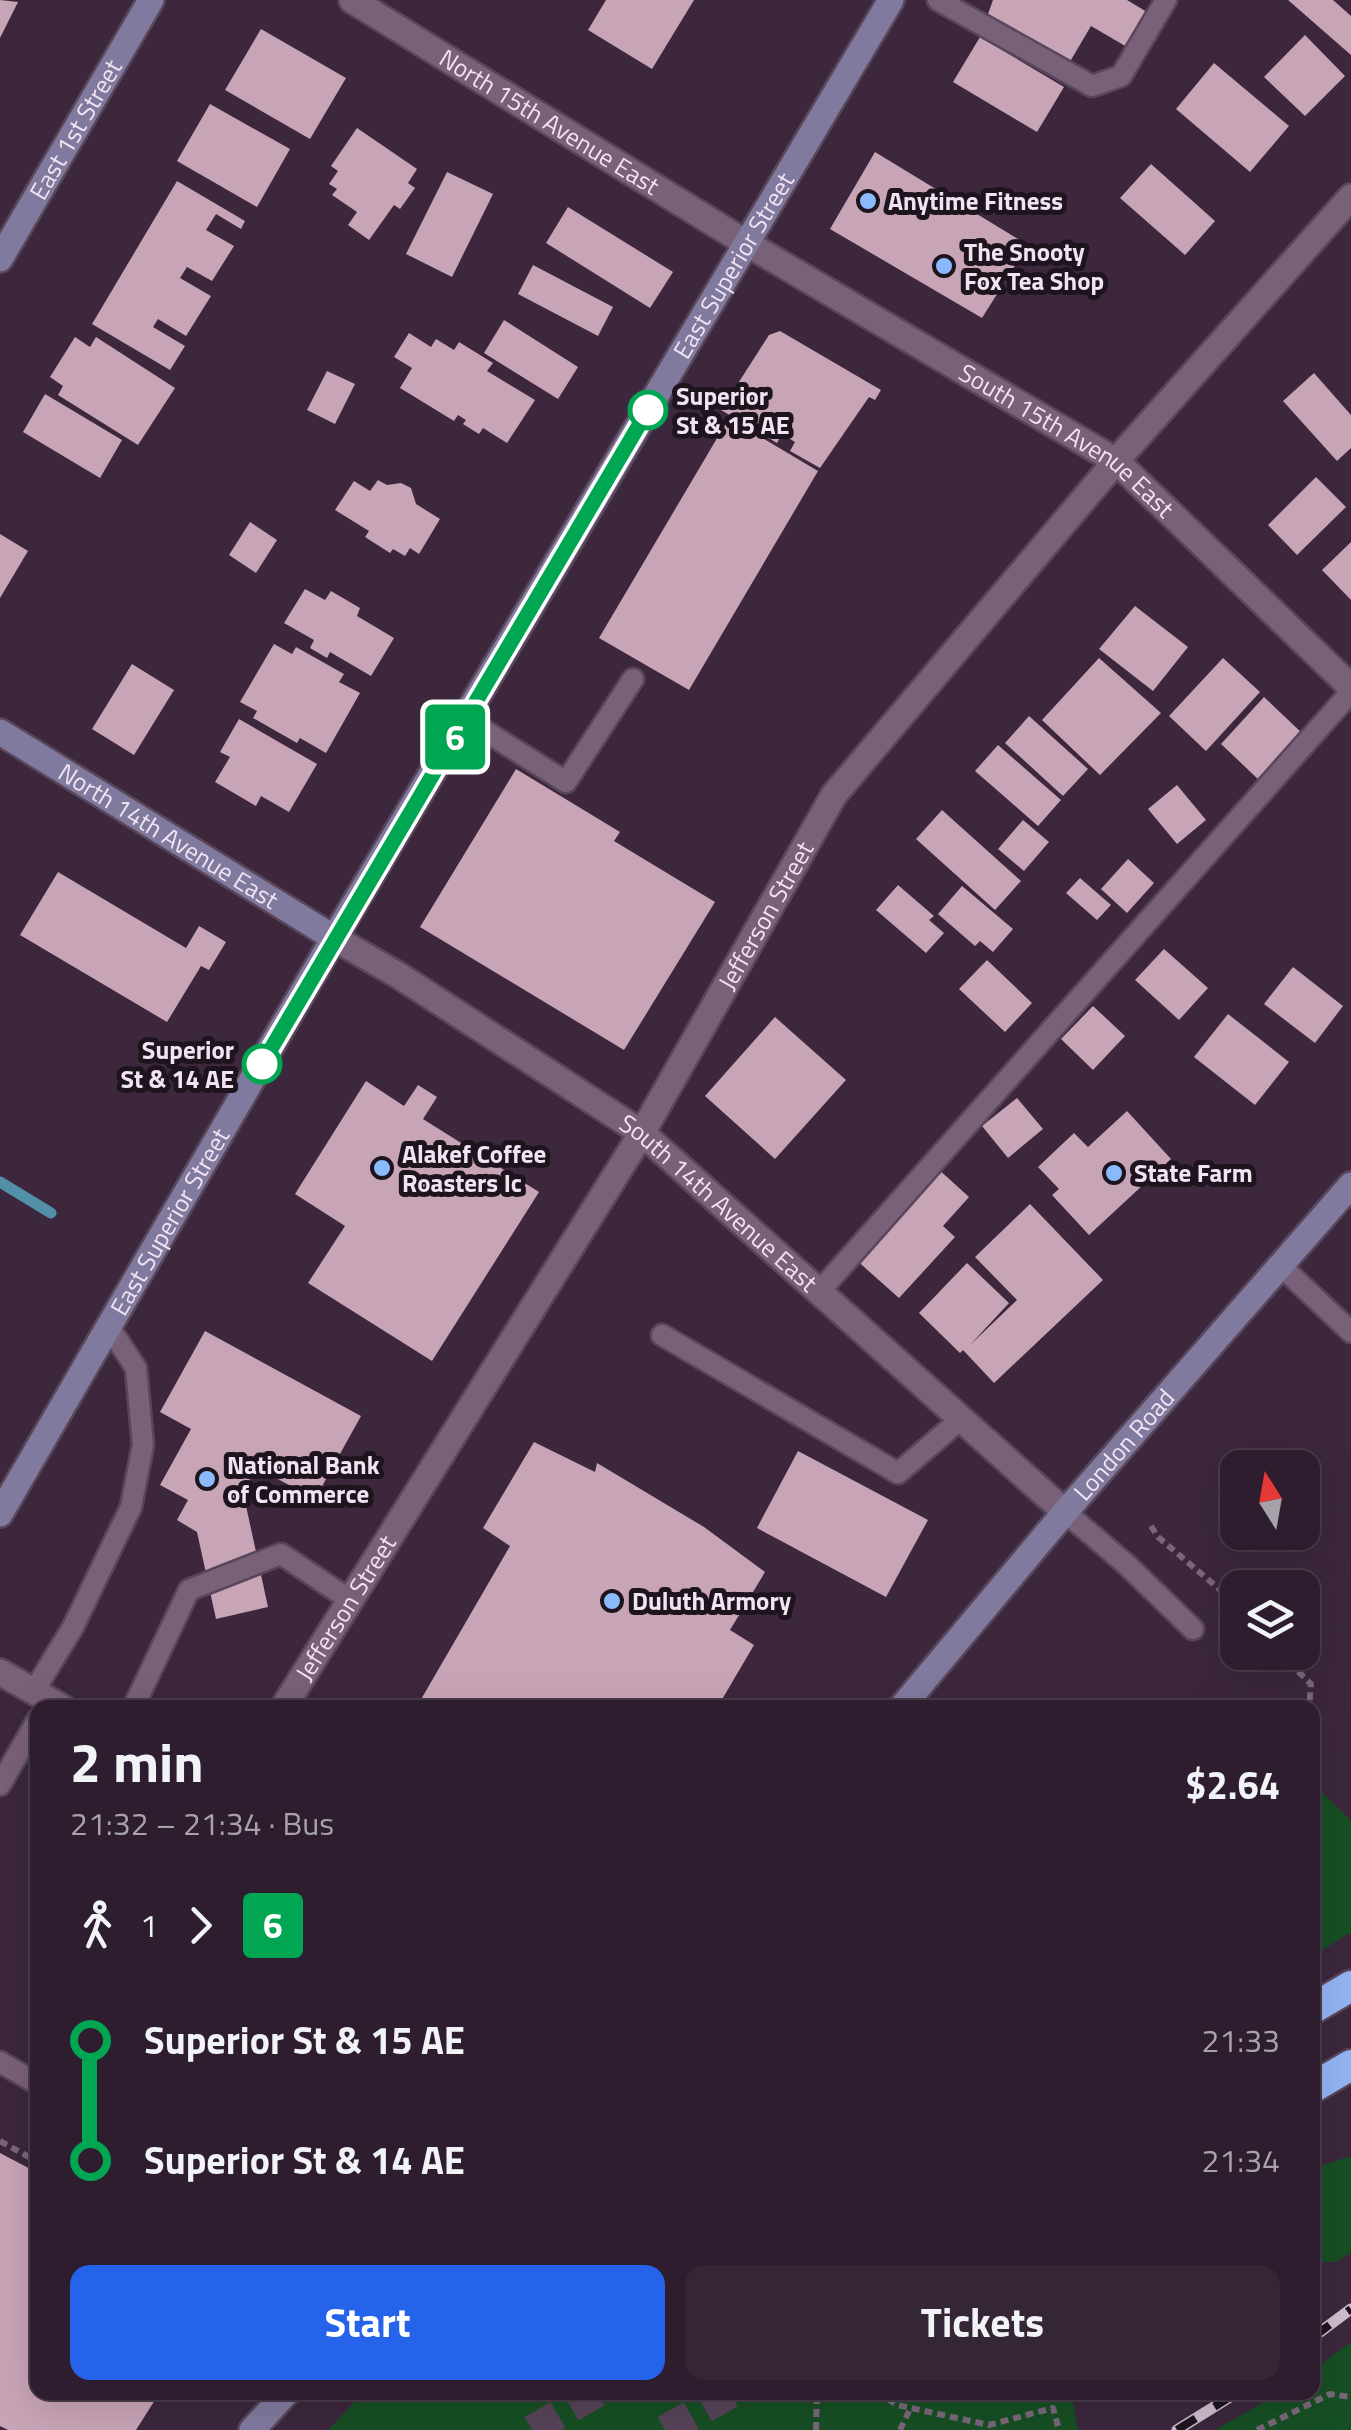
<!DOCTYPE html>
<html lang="en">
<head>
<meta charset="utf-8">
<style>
	body { margin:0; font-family:"Titillium Web",sans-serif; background:#352636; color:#f1f3f6; height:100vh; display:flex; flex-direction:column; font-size:38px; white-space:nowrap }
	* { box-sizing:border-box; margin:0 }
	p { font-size:32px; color:#a7a2aa }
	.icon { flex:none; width:55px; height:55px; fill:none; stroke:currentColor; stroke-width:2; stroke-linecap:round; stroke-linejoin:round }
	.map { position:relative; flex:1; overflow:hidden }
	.details { position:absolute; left:30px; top:1700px; width:1290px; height:700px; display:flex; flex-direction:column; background:#2d1d2e; border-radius:20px; box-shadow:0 10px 40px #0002,0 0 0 2px #483b4a }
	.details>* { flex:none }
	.badge { padding:0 20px; border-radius:8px; font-size:35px; line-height:65px }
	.needle { width:65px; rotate:349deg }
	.tools { position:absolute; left:1220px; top:1450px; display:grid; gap:20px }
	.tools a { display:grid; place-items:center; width:100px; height:100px; border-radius:20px; background:#2d1d2e; box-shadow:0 10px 40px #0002,0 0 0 2px #483b4a; font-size:50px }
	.map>.badge { position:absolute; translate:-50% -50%; box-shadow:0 0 0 5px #fff }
	.legs { display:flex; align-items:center; gap:15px; height:110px; padding:0 40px; font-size:32px }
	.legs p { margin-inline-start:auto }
	.overview { display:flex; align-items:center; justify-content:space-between; height:170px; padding:0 40px }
	h1 { font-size:55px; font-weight:700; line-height:75px }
	.action { display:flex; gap:20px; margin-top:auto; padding:20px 40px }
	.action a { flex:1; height:115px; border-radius:20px; background:#2563eb; color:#fff; font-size:40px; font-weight:700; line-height:115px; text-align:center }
	.action a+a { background:#352636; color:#f1f3f6 }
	ul { padding:0 40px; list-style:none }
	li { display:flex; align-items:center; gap:35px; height:120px; font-size:38px }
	li i { display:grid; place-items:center; width:15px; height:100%; margin:0 12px; background:currentColor }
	li i::after { content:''; width:25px; height:25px; margin:-12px; border:8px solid; border-radius:50%; background:#2d1d2e }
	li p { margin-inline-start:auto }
	li:first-child i { background:linear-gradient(#0000 50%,currentColor 0) }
	li:last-child i { background:linear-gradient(currentColor 50%,#0000 0) }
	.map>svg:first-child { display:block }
	.green { fill:#174f24 }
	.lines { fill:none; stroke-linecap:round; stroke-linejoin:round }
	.stream { stroke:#5190a6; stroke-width:11 }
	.building { fill:#c8a4b7 }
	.highway-tunnel { stroke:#574358; stroke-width:30; stroke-dasharray:30 15; stroke-linecap:butt }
	.lane-casing { stroke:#59465a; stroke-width:25 }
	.street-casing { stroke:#59465a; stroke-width:30 }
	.secondary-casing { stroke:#59465a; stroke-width:30 }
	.highway-casing { stroke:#59465a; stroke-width:35 }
	.path { stroke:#79667a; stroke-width:6; stroke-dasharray:8 5; stroke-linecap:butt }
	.lane { stroke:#79617a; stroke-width:20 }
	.street { stroke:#79617a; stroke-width:25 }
	.secondary { stroke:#817a9f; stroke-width:25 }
	.highway { stroke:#94b4f4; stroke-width:30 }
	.rail-casing { stroke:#cebecf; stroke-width:11 }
	.rail { stroke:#1d141e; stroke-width:8; stroke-dasharray:22; stroke-linecap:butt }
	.line-1-casing { stroke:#fff; stroke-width:22 }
	.line-1 { stroke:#00a651; stroke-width:15 }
	.poi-dot { fill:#8bbafc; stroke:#1d141e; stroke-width:4 }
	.stop-1-dot { fill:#fff; stroke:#00a651; stroke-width:5 }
	.labels { text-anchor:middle; stroke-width:10; stroke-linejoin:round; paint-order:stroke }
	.street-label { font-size:25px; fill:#f1e3f2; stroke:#1d141e }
	.poi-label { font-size:25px; font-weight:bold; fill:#f1e3f2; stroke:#1d141e; text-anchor:start }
	.stop-label { font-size:25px; font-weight:bold; fill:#f1e3f2; stroke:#1d141e; text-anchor:start }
</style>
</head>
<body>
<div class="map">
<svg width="1351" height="2430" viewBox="0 0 1351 2430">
	<rect width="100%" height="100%" fill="#3c273d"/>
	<g class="green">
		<polygon points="1313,1783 1351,1821 1351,1932 1313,1956"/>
		<polygon points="1351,2156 1351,2252 1336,2262 1313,2262 1313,2168"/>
		<polygon points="1351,2342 1351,2430 1215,2430 1279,2393 1312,2392 1313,2370"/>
		<polygon points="363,2393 1025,2392 1030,2401 1071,2393 1078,2430 328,2430"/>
	</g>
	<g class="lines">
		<g class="stream">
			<polyline points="0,1182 51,1213"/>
			<polyline points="1184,2392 1187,2396"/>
		</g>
	</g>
	<g class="building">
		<polygon points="0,0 18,2 0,38"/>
		<polygon points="606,0 694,0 652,69 588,30"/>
		<polygon points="993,0 1127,0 1147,12 1127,47 1091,26 1068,65 987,17"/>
		<polygon points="1288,0 1333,0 1351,16 1351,55"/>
		<polygon points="261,29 346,78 310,139 225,90"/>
		<polygon points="1305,35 1345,76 1305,116 1264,77"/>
		<polygon points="980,37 1064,87 1037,132 953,82"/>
		<polygon points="1214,63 1289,126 1250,172 1176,109"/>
		<polygon points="210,104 290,149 257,207 177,161"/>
		<polygon points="357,128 417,169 408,183 415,188 400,209 394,205 369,240 348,225 357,212 332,195 337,189 329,184 338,171 331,166"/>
		<polygon points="875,152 1028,245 982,318 830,229"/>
		<polygon points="1151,164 1215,221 1185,255 1120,198"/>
		<polygon points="447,172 493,194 452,277 406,254"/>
		<polygon points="177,181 245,221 241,229 216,214 206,230 234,246 212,281 187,267 180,278 211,296 186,336 158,319 153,327 185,346 170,370 92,324"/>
		<polygon points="568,207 673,272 650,308 546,243"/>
		<polygon points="533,265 613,307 598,336 518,294"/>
		<polygon points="504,320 578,367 558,399 484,353"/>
		<polygon points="780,331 881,390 875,400 869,397 820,468 790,451 795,442 782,434 777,443 721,410 769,335"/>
		<polygon points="409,333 431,347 436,339 454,350 459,342 493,363 487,371 535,400 507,443 483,428 479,434 463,424 466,420 458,415 454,421 400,388 412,368 394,357"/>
		<polygon points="75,337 90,347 96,337 175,388 138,445 58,395 63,386 50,377"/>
		<polygon points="327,371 355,384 335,424 307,410"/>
		<polygon points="1314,373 1351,415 1351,448 1337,461 1283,401"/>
		<polygon points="45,394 122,440 100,478 23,432"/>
		<polygon points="729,418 818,471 689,690 599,638"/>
		<polygon points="1316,477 1346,507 1297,555 1268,525"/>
		<polygon points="378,480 387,485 401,483 411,488 416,504 440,519 419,554 410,548 405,556 393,549 390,553 365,537 369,531 335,510 354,481 370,491"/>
		<polygon points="250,522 277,540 256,573 229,555"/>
		<polygon points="0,534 28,551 0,598"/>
		<polygon points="1351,542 1351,600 1322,570"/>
		<polygon points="305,589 325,600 331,591 360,608 357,616 394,638 371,676 330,652 327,658 310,648 314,640 284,623"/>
		<polygon points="1135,606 1188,647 1153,691 1099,649"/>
		<polygon points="274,644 292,654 296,647 344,674 339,682 360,693 326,753 300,738 297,743 253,718 257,711 240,702"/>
		<polygon points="1099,658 1161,713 1100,775 1042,720"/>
		<polygon points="1223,658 1260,692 1206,751 1169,716"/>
		<polygon points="132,664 174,690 134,755 92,729"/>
		<polygon points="1264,697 1304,735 1260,781 1221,744"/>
		<polygon points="1029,716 1088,769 1063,796 1005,743"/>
		<polygon points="239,719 317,764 289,812 261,796 256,806 215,782 230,757 220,752"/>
		<polygon points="998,745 1061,800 1038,826 975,771"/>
		<polygon points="516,769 620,832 614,841 715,902 624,1050 420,927"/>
		<polygon points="1177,785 1206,820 1177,844 1148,809"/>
		<polygon points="942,810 1021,881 995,910 916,839"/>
		<polygon points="1023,820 1049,842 1024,871 998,849"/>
		<polygon points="1128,859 1154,883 1127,913 1101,889"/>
		<polygon points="58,872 186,948 199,926 226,942 209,970 201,966 167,1022 20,935"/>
		<polygon points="1080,878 1111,905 1097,920 1066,893"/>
		<polygon points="898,885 934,916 929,920 944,933 926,953 876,910"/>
		<polygon points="962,886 1013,929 993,952 980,941 975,946 938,914"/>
		<polygon points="1164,949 1208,988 1179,1020 1135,980"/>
		<polygon points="987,960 1032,1003 1005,1032 959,989"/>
		<polygon points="1293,967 1343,1006 1315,1043 1264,1004"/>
		<polygon points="1093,1006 1125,1036 1093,1070 1061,1039"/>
		<polygon points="1228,1014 1289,1062 1255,1105 1194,1057"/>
		<polygon points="775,1017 846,1080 775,1159 705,1096"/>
		<polygon points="366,1081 404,1106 418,1085 437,1097 423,1119 539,1192 432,1361 308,1283 345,1226 295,1194"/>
		<polygon points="1017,1098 1043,1129 1008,1158 982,1126"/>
		<polygon points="1127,1111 1171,1159 1089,1235 1052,1195 1059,1189 1038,1167 1074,1133 1088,1147"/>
		<polygon points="936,1167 969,1197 943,1226 955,1237 899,1298 854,1258"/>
		<polygon points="1030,1204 1103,1280 994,1383 963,1350 960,1353 919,1313 967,1263 1009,1303 970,1345 1017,1300 975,1257"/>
		<polygon points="205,1331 361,1416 315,1499 263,1471 253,1473 243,1492 268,1607 216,1619 197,1532 177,1520 188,1500 160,1485 191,1429 160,1412"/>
		<polygon points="534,1442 595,1472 597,1463 704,1527 765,1572 730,1630 754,1645 717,1708 416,1708 510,1546 483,1528"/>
		<polygon points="798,1451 928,1520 886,1597 757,1528"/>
		<polygon points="0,2153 38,2173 38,2392 160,2392 136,2430 8,2430 0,2426"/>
	</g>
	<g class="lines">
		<g class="highway-tunnel">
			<polyline points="532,2430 598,2392"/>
			<polyline points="665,2430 733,2392"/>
		</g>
		<defs>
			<g id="lane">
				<polyline points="938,0 1092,86 1121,76 1166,0"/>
				<polyline points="466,719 566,782 633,679"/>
				<polyline points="1281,1266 1351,1332"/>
				<polyline points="818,1293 1351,692"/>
				<polyline points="662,1335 898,1473 961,1419"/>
				<polyline points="1065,1512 1127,1565 1193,1629"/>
				<polyline points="34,1691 73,1627 131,1507 143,1445 136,1368 109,1327"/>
				<polyline points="133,1708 189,1590 281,1554 350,1600"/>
				<polyline points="0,1785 38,1719"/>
				<polyline points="0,2062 38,2084"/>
			</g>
			<g id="street">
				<path id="s1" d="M352 0 746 243 1116 461 1351 687"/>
				<path id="s2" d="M334 938 398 975 642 1133 1065 1512"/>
				<polyline points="0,1672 63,1708"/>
				<path id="s3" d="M283 1708 642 1133 834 795 1116 461 1351 197"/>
			</g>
			<g id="secondary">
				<path id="s4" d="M0 259 151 0"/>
				<path id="s5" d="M0 732 334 938"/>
				<path id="s6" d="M0 1514 334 938 891 0"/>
				<path id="s7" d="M901 1708 1065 1512 1351 1185"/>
				<polyline points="252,2430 287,2392"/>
			</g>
			<g id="highway">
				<polyline points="1312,2009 1351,1986"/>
				<polyline points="1312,2088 1351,2065"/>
			</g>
		</defs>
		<use href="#lane" class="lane-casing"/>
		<use href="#street" class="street-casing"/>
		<use href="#secondary" class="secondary-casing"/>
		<use href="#highway" class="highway-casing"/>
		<g class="path">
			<polyline points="1151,1526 1158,1537 1238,1605"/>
			<polyline points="1282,1652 1284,1658 1311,1684 1309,1708"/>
			<polyline points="0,2141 38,2162"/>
			<polyline points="877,2392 897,2405 989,2425 1053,2408 1059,2430"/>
			<polyline points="816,2430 817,2392"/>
			<polyline points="900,2430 910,2409"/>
			<polyline points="1257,2430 1330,2394 1351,2397"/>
		</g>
		<use href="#lane" class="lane"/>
		<use href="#street" class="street"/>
		<use href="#secondary" class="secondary"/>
		<use href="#highway" class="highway"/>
		<defs>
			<g id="rail">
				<polyline points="1312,2338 1351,2309"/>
				<polyline points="1177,2430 1238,2392"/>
			</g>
		</defs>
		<use href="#rail" class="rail-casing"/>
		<use href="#rail" class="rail"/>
	</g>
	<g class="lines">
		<defs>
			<polyline id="line-1" points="262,1064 648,410"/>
		</defs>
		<use href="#line-1" class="line-1-casing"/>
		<use href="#line-1" class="line-1"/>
	</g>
	<g class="poi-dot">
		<circle cx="868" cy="201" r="10"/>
		<circle cx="944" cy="266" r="10"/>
		<circle cx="382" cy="1168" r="10"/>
		<circle cx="1114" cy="1173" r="10"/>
		<circle cx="207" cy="1479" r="10"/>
		<circle cx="612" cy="1601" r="10"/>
	</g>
	<g class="stop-1-dot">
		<circle cx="648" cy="410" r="18"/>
		<circle cx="262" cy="1064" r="18"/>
	</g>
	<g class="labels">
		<g class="street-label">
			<text dy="9" stroke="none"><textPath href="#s1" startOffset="232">North 15th Avenue East</textPath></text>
			<text dy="9" stroke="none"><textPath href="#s4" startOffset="150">East 1st Street</textPath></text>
			<text dy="9" stroke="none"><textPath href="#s6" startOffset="1448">East Superior Street</textPath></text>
			<text dy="9" stroke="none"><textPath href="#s1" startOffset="840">South 15th Avenue East</textPath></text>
			<text dy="9" stroke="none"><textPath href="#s5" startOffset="198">North 14th Avenue East</textPath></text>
			<text dy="9" stroke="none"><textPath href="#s3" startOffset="928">Jefferson Street</textPath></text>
			<text dy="9" stroke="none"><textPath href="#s2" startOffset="468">South 14th Avenue East</textPath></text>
			<text dy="9" stroke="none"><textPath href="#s6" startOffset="338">East Superior Street</textPath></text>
			<text dy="9" stroke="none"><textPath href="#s7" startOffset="345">London Road</textPath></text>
			<text dy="9" stroke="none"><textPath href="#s3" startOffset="118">Jefferson Street</textPath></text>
		</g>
		<g class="poi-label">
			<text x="888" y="210">Anytime Fitness</text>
			<text x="964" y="261">The Snooty<tspan x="964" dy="29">Fox Tea Shop</tspan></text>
			<text x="402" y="1163">Alakef Coffee<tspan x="402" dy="29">Roasters Ic</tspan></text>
			<text x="1134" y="1182">State Farm</text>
			<text x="227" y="1474">National Bank<tspan x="227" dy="29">of Commerce</tspan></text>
			<text x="632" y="1610">Duluth Armory</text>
		</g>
		<g class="stop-label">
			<text x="676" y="405">Superior<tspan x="676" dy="29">St &amp; 15 AE</tspan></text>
			<text x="234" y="1059" text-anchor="end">Superior<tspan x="234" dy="29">St &amp; 14 AE</tspan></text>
		</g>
	</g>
</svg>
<div class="tools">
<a><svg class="needle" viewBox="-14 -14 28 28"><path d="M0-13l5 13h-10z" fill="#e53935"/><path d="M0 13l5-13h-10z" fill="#a7a2aa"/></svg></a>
<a><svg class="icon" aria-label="layers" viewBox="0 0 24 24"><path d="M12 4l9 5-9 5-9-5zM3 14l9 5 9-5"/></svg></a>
</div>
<b class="badge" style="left:455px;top:737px;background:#00a651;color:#fff">6</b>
<section class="details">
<div class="overview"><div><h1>2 min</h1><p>21:32 – 21:34 · Bus</p></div><b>$2.64</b></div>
<div class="legs"><svg class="icon" aria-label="walk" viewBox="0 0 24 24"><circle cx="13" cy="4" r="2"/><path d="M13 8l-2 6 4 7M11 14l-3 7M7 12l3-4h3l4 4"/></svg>1<svg class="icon" aria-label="forward" viewBox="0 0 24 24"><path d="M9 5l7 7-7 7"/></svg><b class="badge" style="background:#00a651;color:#fff">6</b></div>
<ul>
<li><i style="color:#00a651"></i><b>Superior St &amp; 15 AE</b><p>21:33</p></li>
<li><i style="color:#00a651"></i><b>Superior St &amp; 14 AE</b><p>21:34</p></li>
</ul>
<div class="action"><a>Start</a><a>Tickets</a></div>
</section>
</div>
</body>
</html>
